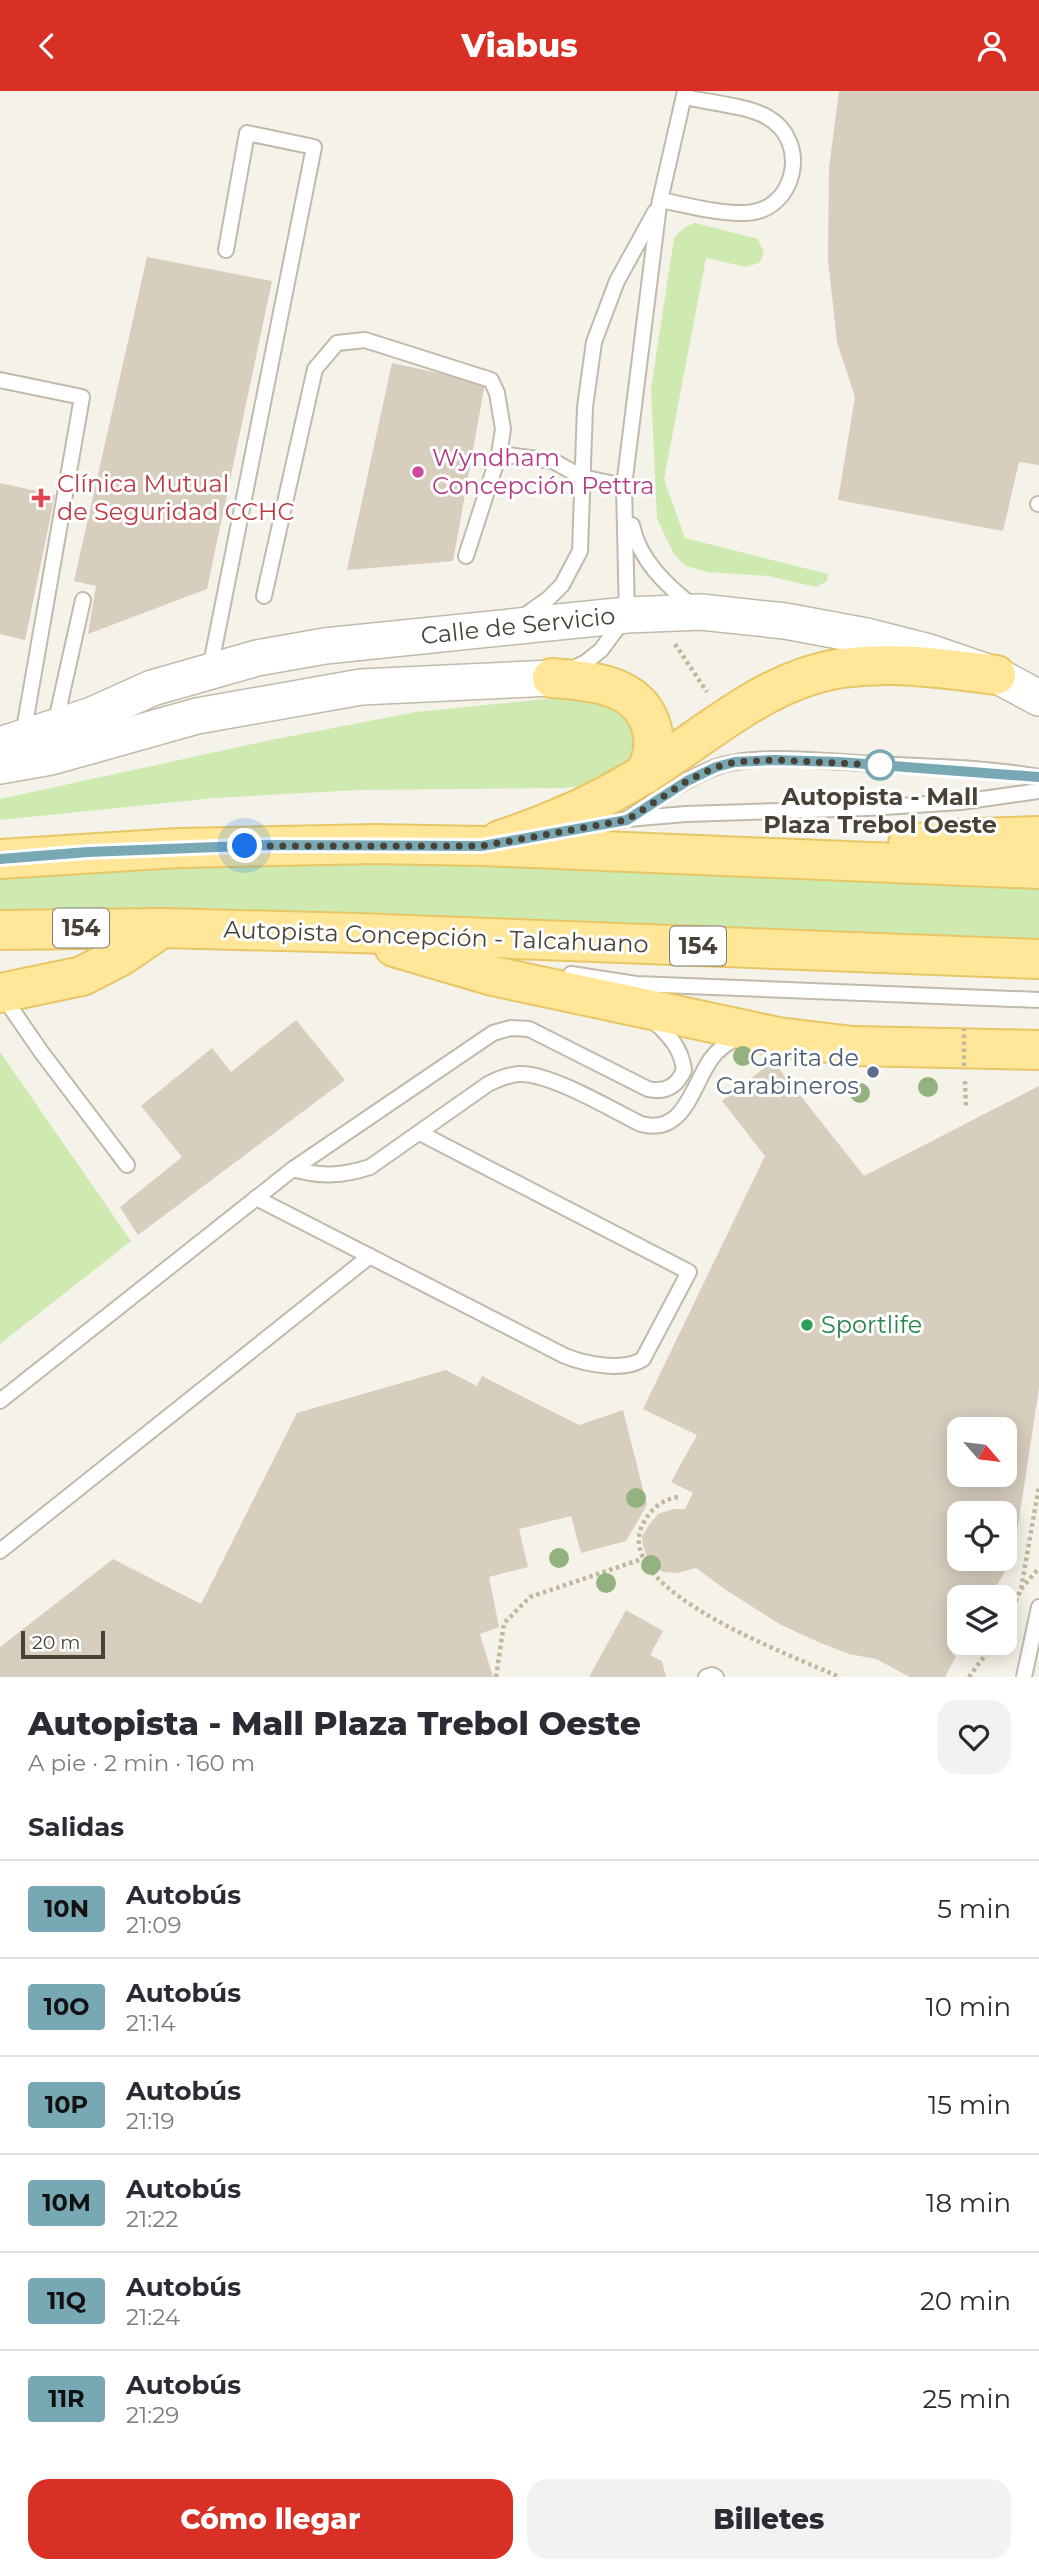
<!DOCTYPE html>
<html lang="es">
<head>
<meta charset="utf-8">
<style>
	body { margin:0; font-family:Montserrat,sans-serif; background:#f2f2f3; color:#2b2b33; height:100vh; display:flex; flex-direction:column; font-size:26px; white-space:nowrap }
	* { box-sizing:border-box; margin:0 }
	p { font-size:23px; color:#7c7c81 }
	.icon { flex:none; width:38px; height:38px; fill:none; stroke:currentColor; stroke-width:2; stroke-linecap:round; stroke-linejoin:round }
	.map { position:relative; height:1586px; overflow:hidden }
	.panel { display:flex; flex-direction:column; background:#fff; flex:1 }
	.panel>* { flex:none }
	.badge { padding:0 14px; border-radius:5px; font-size:24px; line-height:46px }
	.needle { width:46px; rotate:118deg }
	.tools { position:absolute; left:947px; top:1326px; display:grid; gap:14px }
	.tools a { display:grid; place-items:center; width:70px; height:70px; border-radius:14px; background:#fff; box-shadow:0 4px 18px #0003; font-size:35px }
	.scale { position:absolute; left:21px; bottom:18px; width:84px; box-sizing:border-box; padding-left:7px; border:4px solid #494337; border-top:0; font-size:19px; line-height:24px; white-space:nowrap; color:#494337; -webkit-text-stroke:5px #fff; paint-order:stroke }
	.you { position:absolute; width:35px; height:35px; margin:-18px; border:5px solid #fff; border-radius:50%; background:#1a73e8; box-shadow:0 0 0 10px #1a73e833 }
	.map>.badge { position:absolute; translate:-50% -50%; box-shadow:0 0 0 4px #fff }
	h2 { padding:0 28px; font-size:26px; line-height:63px }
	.round { display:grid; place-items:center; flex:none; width:74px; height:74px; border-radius:21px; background:#f2f2f3 }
	.summary { display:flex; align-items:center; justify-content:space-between; height:119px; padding:0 28px }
	h1 { font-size:33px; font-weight:800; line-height:52px }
	.cta { display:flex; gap:14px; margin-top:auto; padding:14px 28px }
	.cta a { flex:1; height:80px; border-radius:21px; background:#d93025; color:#fff; font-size:28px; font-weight:800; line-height:80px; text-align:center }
	.cta a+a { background:#f2f2f3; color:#2b2b33 }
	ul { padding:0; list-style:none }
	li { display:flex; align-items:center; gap:21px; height:98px; padding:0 28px; border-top:2px solid #e1e1e2 }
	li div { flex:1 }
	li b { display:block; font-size:26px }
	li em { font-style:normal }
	li .badge { min-width:77px; font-weight:700; text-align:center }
	header { display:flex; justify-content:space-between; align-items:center; height:91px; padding:0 28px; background:#d93025; color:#fff; font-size:32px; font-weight:800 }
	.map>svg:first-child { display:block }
	.green { fill:#ceeab1 }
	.building { fill:#d7cebe; fill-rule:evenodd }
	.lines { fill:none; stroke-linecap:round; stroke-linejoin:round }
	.service-casing { stroke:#c1baab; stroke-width:18 }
	.tertiary-casing { stroke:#c1baab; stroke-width:38 }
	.primary-casing { stroke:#e8c665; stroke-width:42 }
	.path { stroke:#c3b79c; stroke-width:4.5; stroke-dasharray:3.5 3.5; stroke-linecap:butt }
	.service { stroke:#fff; stroke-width:14 }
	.tertiary { stroke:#fff; stroke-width:35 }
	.primary { stroke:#ffe698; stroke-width:38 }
	.path-bridge { stroke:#c3b79c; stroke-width:4.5; stroke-dasharray:3.5 3.5; stroke-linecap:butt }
	.tree { fill:#94b27f }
	.line-casing { stroke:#fff; stroke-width:16 }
	.line { stroke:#79a8b5; stroke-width:10 }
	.walk { stroke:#494337; stroke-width:7; stroke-dasharray:0 12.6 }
	.hotel-dot { fill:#d1479c; stroke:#fff; stroke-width:2.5 }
	.health-dot { fill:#e0444e; stroke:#fff; stroke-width:2.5 }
	.stop-dot { fill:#fff; stroke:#79a8b5; stroke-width:3.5 }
	.service-dot { fill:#5c6f8a; stroke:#fff; stroke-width:2.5 }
	.leisure-dot { fill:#2e9e5b; stroke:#fff; stroke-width:2.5 }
	.labels { text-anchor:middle; stroke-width:6; stroke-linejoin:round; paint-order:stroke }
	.shield { fill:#fff; stroke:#807b73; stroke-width:2 }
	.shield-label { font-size:23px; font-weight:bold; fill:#494337 }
	.hotel-label { font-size:24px; fill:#b23c85; stroke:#fff; text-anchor:start }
	.health-label { font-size:24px; fill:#be3a42; stroke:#fff; text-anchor:start }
	.street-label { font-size:24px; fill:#494337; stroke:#fff }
	.stop-label { font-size:24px; font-weight:bold; fill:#494337; stroke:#fff }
	.service-label { font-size:24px; fill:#4e5e75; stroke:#fff; text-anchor:end }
	.leisure-label { font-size:24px; fill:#27864d; stroke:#fff; text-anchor:start }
</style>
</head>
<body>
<header><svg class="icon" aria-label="back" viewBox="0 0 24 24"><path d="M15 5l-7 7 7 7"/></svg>Viabus<svg class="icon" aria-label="person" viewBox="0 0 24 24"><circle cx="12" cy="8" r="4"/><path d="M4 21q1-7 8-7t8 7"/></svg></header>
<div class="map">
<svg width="1039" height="1586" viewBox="0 0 1039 1586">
	<rect width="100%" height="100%" fill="#f5f2e9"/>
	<g class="green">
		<polygon points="695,132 758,148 764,162 759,172 746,176 706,167 664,388 685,447 828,483 827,490 816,496 768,485 708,481 686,475 674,463 657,428 651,298 674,147 685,136"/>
		<polygon points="583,604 619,613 636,647 634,660 629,673 595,693 565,697 359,699 214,707 0,729 0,708 276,648 416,621"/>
		<polygon points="273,771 494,772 1039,793 1039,848 258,822 87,818 0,823 0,784"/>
		<polygon points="0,961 131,1150 0,1253"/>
	</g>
	<g class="building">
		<polygon points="839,0 1039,0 1039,374 1019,371 1003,440 838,409 855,306 837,251 828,169 829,77"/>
		<polygon points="147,166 272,190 207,498 88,543 96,495 74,490"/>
		<polygon points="392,272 485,292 453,470 347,479"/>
		<polygon points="0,392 55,404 25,549 0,543"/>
		<polygon points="296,929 345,989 138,1144 120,1116 182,1066 141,1015 212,957 231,981"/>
		<path d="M773 970 864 1085 1039 995V1297L1016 1448 1005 1480 990 1507H959V1553L952 1563 956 1565 945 1586H910L876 1568 849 1563 816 1550 781 1534 726 1499 696 1477 677 1482 663 1481 649 1471 643 1455 642 1446 648 1435 658 1423 674 1418H685L693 1402 671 1391 697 1344 643 1318 765 1065 722 1010ZM959 1339H1004V1384H959ZM959 1423H1004V1468H959Z"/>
		<polygon points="446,1279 477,1295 482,1285 579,1334 623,1319 647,1414 626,1450 581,1462 571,1425 519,1438 528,1476 489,1486 499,1536 480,1543 493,1586 0,1586 0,1556 113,1468 201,1513 297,1322"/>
		<polygon points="626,1519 663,1540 650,1564 662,1570 666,1586 589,1586"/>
	</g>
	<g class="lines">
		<defs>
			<g id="service">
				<path d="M660 109C687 114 717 123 745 122 796 121 811 50 767 26 749 15 706 11 684 6"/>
				<polyline points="0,289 82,306 23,644"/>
				<polyline points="499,363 553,370 582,386 624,395"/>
				<polyline points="1038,413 1039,413"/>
				<path d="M632 434C639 469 667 495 694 516"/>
				<polyline points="264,505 315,278 337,252 365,249 491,289 497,302 503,338 499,363 466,465"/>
				<polyline points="524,525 548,508 562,494 580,460 585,316 594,251 617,190 655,121"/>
				<polyline points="210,578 314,56 247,42 226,159"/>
				<polyline points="570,579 586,571 601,559 627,524 624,395 659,114 685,0"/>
				<polyline points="55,634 83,509"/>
				<path d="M629 727C656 709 685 688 716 676 756 661 831 671 875 673 929 676 985 676 1039 686"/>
				<polyline points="567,740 627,728 686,723 868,717 961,711 1039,700"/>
				<polyline points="571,883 636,893 1039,909"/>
				<polyline points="2,904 42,962 127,1074"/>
				<path d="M293 1078C320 1086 343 1085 370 1076L488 993C498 988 507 984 519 983 549 981 612 1019 641 1033 684 1045 692 995 711 968 718 958 730 950 741 945"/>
				<path d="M256 1107 565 1265C585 1273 624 1281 643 1268L689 1181 420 1042"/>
				<path d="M0 1310 293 1078 493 942 511 937 529 938 648 998C666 1002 677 995 684 979 681 956 669 945 654 930"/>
				<polyline points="0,1460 370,1165"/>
				<polyline points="706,1586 712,1584 716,1586"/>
				<polyline points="1024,1586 1039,1516"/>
			</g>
			<g id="tertiary">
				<polyline points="0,654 92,624 152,597 257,567 325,555 627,524 701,521 785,530 866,545 929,561 996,584 1039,607"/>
				<polyline points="0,675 51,666 197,625 361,596 552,587"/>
			</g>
			<g id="primary">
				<path d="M552 587C588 590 636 592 650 632 657 650 653 668 644 684"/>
				<path d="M500 749C549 733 597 712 641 685 706 646 763 589 842 577 896 570 942 577 996 584"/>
				<polyline points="908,753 976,747 1039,745"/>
				<polyline points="0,768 178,757 375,753 482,755 1039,778"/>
				<polyline points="0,839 162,837 357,842 1039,868"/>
				<polyline points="394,856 493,885 778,946 853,955 1039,959"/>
				<polyline points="1,902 82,885 121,865 162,837"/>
			</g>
		</defs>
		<use href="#service" class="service-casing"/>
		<use href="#tertiary" class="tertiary-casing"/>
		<use href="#primary" class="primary-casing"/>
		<g class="path">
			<polyline points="675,553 707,601"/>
			<polyline points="965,990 966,1018"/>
			<path d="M678 1406C661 1409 649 1419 642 1435 613 1501 795 1565 839 1586"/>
			<polyline points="1021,1498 1039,1477"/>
			<polyline points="1004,1536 1021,1498 1039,1395"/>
			<polyline points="496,1586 504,1532 530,1506 642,1468"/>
			<polyline points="969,1586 994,1552"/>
		</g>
		<use href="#service" class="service"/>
		<use href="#tertiary" class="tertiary"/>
		<use href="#primary" class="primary"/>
		<polyline class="path-bridge" points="964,975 964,938"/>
	</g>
	<g class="tree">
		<circle cx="743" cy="965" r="10"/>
		<circle cx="928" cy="996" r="10"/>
		<circle cx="860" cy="1002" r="10"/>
		<circle cx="636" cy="1407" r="10"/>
		<circle cx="559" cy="1467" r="10"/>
		<circle cx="651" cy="1474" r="10"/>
		<circle cx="606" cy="1492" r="10"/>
	</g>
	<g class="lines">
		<defs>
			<polyline id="line" points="0,768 88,761 268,754 482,755 627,729 687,690 716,676 735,671 774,669 839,671 1039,686"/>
		</defs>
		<use href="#line" class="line-casing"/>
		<use href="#line" class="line"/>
		<polyline class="walk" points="245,755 482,755 627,729 687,690 716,676 735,671 774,669 880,674"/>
	</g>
	<circle class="hotel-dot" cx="418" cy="381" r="7"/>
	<path class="health-dot" d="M37.5 396.5h7v7h7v7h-7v7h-7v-7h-7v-7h7z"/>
	<circle class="stop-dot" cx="880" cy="674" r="14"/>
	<circle class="service-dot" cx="873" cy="981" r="7"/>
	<circle class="leisure-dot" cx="807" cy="1234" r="7"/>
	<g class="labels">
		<g class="shield">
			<rect x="53" y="817.5" width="56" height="39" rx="5"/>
			<rect x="670" y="835.5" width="56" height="39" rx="5"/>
		</g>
		<g class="shield-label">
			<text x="81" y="845">154</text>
			<text x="698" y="863">154</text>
		</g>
		<g class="hotel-label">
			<text x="432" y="375">Wyndham<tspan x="432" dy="28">Concepción Pettra</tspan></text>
		</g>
		<g class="health-label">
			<text x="57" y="401">Clínica Mutual<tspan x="57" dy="28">de Seguridad CCHC</tspan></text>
		</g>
		<g class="street-label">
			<text transform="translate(518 535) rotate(-6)" y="8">Calle de Servicio</text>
			<text transform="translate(436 846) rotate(2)" y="8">Autopista Concepción - Talcahuano</text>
		</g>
		<g class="stop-label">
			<text x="880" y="714">Autopista - Mall<tspan x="880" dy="28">Plaza Trebol Oeste</tspan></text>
		</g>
		<g class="service-label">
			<text x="859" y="975">Garita de<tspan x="859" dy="28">Carabineros</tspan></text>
		</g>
		<g class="leisure-label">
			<text x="821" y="1242">Sportlife</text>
		</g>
	</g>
</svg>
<div class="tools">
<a><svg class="needle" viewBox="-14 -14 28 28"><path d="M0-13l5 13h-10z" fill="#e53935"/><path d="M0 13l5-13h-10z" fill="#7c7c81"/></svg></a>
<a><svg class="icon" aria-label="locate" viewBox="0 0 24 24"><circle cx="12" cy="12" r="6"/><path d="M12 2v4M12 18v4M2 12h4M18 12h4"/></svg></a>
<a><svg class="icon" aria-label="layers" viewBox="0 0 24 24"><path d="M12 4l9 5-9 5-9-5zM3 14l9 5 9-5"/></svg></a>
</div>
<div class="scale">20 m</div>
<div class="you" style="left:245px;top:755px"></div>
</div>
<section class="panel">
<div class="summary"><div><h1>Autopista - Mall Plaza Trebol Oeste</h1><p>A pie · 2 min · 160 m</p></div><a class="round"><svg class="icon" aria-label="heart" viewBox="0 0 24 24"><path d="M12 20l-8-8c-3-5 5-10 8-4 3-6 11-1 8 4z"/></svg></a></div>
<h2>Salidas</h2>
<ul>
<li><span class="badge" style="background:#79a8b5;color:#111">10N</span><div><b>Autobús</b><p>21:09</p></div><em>5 min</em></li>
<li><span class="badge" style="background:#79a8b5;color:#111">10O</span><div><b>Autobús</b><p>21:14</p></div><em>10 min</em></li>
<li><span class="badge" style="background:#79a8b5;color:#111">10P</span><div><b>Autobús</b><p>21:19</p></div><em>15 min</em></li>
<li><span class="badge" style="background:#79a8b5;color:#111">10M</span><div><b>Autobús</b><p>21:22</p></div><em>18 min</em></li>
<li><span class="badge" style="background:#79a8b5;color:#111">11Q</span><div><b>Autobús</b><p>21:24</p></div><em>20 min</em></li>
<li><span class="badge" style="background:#79a8b5;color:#111">11R</span><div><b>Autobús</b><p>21:29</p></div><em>25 min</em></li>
</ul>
<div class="cta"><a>Cómo llegar</a><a>Billetes</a></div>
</section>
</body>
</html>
